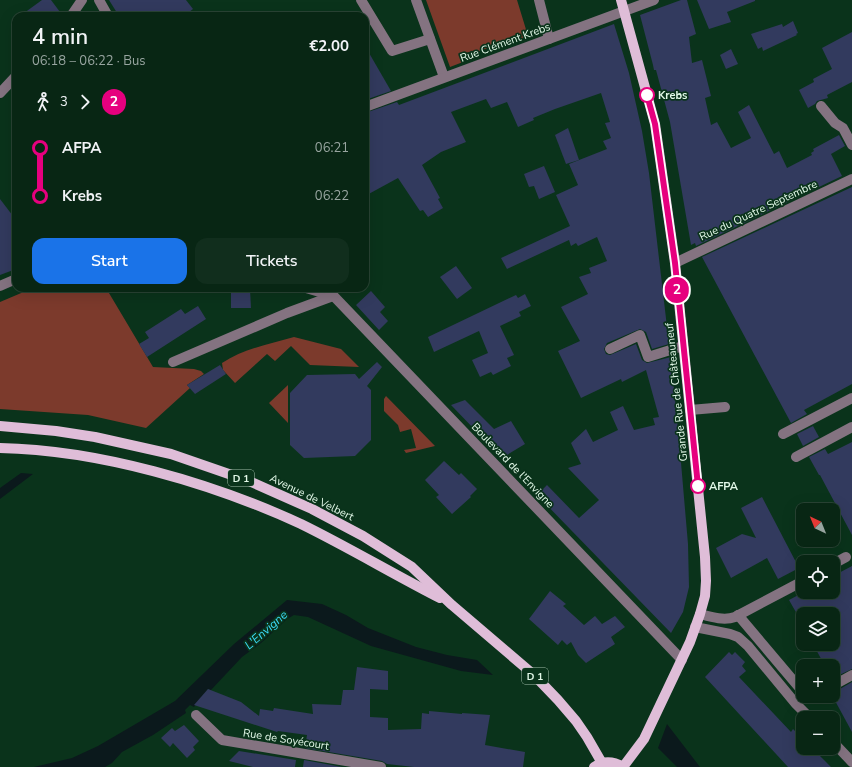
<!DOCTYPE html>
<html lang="en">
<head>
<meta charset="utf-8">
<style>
	body { margin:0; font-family:"Nunito Sans",sans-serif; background:#112e1d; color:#f1f3f6; height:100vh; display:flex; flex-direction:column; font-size:15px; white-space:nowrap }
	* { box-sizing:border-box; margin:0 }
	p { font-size:13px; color:#98a5a0 }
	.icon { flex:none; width:22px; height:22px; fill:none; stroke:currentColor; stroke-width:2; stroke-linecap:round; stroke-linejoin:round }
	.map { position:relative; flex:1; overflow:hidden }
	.details { position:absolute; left:12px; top:12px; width:357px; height:280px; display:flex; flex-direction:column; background:#082614; border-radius:12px; box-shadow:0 4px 16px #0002,0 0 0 1px #294334 }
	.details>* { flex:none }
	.badge { padding:0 8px; border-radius:13px; font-size:14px; line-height:26px }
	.needle { width:26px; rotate:317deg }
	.controls { position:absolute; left:796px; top:503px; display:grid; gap:8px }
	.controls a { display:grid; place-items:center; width:44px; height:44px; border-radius:8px; background:#082614; box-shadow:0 4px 16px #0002,0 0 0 1px #294334; font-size:20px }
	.map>.badge { position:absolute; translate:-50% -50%; box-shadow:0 0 0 2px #fff }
	.legs { display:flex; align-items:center; gap:6px; height:44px; padding:0 20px; font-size:13px }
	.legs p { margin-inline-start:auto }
	.overview { display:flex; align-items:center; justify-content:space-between; height:68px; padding:0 20px }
	h1 { font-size:22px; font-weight:600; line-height:30px }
	.button { display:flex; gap:8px; margin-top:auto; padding:8px 20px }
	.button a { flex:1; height:46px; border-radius:12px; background:#1a73e8; color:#fff; font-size:16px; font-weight:600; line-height:46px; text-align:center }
	.button a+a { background:#112e1d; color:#f1f3f6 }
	ul { padding:0 20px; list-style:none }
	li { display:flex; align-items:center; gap:14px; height:48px; font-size:15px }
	li i { display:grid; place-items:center; width:6px; height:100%; margin:0 5px; background:currentColor }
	li i::after { content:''; width:10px; height:10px; margin:-5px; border:3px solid; border-radius:50%; background:#082614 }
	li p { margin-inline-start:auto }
	li:first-child i { background:linear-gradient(#0000 50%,currentColor 0) }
	li:last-child i { background:linear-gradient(currentColor 50%,#0000 0) }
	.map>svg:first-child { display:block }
	.green { fill:#7c3a2c }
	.water { fill:#0b191c }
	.building { fill:#323a5e }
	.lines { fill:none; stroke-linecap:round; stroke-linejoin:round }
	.minor { stroke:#847381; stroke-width:10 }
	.major { stroke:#dfbdd8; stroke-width:10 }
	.line-1-casing { stroke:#fff; stroke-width:9 }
	.line-1 { stroke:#e6007e; stroke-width:6 }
	.stop-1-dot { fill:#fff; stroke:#e6007e; stroke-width:2 }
	.labels { text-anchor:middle; stroke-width:3.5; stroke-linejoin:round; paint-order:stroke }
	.shield { fill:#0a331b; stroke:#a2beab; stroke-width:1 }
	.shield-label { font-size:10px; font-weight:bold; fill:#e3f9e9 }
	.street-label { font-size:11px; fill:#e3f9e9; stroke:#0a331b }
	.stop-label { font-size:11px; font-weight:bold; fill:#e3f9e9; stroke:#0a331b; text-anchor:start }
	.water-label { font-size:12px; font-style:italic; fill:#3bdaf7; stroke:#0a331b }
</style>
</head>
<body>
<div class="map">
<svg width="852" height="767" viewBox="0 0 852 767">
	<rect width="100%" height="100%" fill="#0a331b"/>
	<g class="green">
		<polygon points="426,0 517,0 528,36 519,40 515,38 466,56 463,62 450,67"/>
		<polygon points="33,288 106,288 153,367 194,369 201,371 204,374 187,385 190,388 146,428 88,415 0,409 0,302"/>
		<path d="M294 337 341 349 359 367 310 365 291 346 275 361 267 354 235 383 223 370 222 363C243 349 269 344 294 337Z"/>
		<polygon points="288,385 288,423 269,403"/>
		<polygon points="386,396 435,446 406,453 404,450 416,448 411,429 400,432 398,425 384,411 384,399"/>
	</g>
	<g class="water">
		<polygon points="21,473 33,474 0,499 0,488"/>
		<polygon points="287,600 322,604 346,615 368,628 416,647 447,655 477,660 493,675 461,671 371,646 308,617 294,615 287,619 261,643 242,657 211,690 208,689 194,707 190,705 185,710 186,713 153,735 122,752 112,763 105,767 34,767 72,758 98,746 175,701 234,644"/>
		<polygon points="667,724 700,767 677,767 658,748"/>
	</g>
	<g class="building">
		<polygon points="42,0 51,0 63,16 20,16"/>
		<polygon points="109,0 186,0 193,9 184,16 119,16"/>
		<polygon points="681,0 687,0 696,34 689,37 692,63 702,60 711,96 705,98 711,125 717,122 731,148 751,138 738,112 749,105 774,154 779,151 787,168 812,155 811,153 814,151 813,149 839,135 845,146 831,154 842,176 696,246 695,243 691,245 670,122 656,70 654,70 653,65 640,15"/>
		<polygon points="697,0 755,0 755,1 727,12 731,22 709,29"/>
		<polygon points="793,21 798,33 796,34 797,35 763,51 762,47 758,49 751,34 782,24 783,27"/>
		<polygon points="614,24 629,73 642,131 649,173 669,344 652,349 646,332 640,329 607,343 604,349 606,354 610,355 636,344 642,360 647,363 671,357 680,451 688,544 689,587 683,612 671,633 537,495 547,485 579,518 599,500 568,468 581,464 571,443 586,429 593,442 618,430 610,412 623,406 634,430 655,425 653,418 659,417 646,370 622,382 621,379 581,398 558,351 580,341 561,307 588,294 579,277 591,273 589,268 607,261 597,237 578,246 576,243 571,246 569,240 507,269 501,258 570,226 556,195 578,185 569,164 607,149 603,141 611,138 605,123 610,122 601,93 555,109 533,118 534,120 518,127 507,102 491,108 486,99 451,112 466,142 441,152 422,165 440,198 438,199 443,208 428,217 423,210 420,211 398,178 365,196 365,113 397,102 399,105"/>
		<polygon points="852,32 852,82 827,95 828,98 817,101 815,104 808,108 799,90 814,82 813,79 832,69 822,48"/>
		<polygon points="365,46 391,91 365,100"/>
		<polygon points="731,49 738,64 726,69 720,55"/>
		<polygon points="568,128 579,160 566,164 555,135"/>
		<polygon points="544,166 555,192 539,199 534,186 529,187 524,174"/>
		<polygon points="852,187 852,384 804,410 807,414 791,423 702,257"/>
		<polygon points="0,199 16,220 16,269 0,275"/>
		<polygon points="456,266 472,288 457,299 440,277"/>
		<polygon points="231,289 250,289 251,308 231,308"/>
		<polygon points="371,291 385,307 380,312 388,321 379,330 356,305"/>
		<polygon points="525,294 531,306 519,312 521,316 500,326 514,355 507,358 511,366 493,375 491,372 480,377 472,360 488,353 479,331 434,352 428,337 516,295 518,298"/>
		<polygon points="198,306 206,319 147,357 139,344 149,338 145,332 181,309 185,314"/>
		<polygon points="377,362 382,367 367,386 371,390 371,440 355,456 304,458 290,445 290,393 307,375 355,374 359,379"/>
		<polygon points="220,365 226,374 195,394 187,385"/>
		<polygon points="465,400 494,429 511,421 525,444 502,458 451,405"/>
		<polygon points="813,426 819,437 803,446 797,434"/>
		<polygon points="852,442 852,535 820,475 819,475 809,457 825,449 828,454"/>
		<polygon points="444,461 459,475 461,473 477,489 470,496 471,497 452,514 436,497 439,495 425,480"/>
		<polygon points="762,497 799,568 778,579 767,558 731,578 716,548 742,534 756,538 741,508"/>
		<polygon points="852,566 852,669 833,678 833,666 825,666 813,644 833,644 833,614 797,614 789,600 804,592 833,592 833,576"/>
		<polygon points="550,591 566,604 563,606 584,625 595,616 602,624 615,616 625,627 611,637 615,644 586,663 578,655 571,642 567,645 562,640 558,645 529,619"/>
		<polygon points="729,652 732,655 735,652 745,662 742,666 746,671 739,677 791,732 793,729 803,739 803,748 812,748 831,767 788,767 705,677"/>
		<polygon points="357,667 388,671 388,690 370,689 370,717 388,718 388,730 421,729 422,713 429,714 429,711 462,714 462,713 490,715 485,745 525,752 523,767 414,767 387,764 382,761 305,748 307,735 278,731 277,732 194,705 208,689 241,702 259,716 260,709 273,711 274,708 313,714 312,704 341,705 343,690 354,690"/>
		<polygon points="852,682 852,732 833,697 833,693"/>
		<polygon points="184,725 199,741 193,747 195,750 187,758 173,743 170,747 161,738 172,728 175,731"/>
		<polygon points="239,751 296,760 295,767 253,767 229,761"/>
		<polygon points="304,760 342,767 303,767"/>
	</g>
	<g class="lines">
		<g class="minor">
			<polyline points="99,0 108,16"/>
			<polyline points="361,0 392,51 430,39"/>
			<polyline points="416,0 444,77"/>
			<polyline points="539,0 549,39"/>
			<polyline points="71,16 82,0"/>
			<polyline points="0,93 16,76"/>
			<polyline points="821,106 835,123 843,128 852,145"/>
			<polyline points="365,107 654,0"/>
			<polyline points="675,263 852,179"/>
			<polyline points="0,286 16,279"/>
			<polyline points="306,288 333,296"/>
			<polyline points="326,288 682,660"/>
			<polyline points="610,349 640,335 648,357 683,346"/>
			<polyline points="173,362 287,313 333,296"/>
			<polyline points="690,410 725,407"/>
			<polyline points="783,434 852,398"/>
			<polyline points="796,457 852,427"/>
			<polyline points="833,564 846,557"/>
			<path d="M700 614C711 617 724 621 735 617L803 581"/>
			<polyline points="738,615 803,692"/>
			<polyline points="695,627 730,634 738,637 748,646 796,704 810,718"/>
			<polyline points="833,687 834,685 852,675"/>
			<polyline points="196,715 222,740 381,767"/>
			<polyline points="833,742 852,762"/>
		</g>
		<g class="major">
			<polyline points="0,426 56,431 95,437 171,454 249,481 312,509 363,536 412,567 452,605 534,675 558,700 576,721 587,737 602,763"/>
			<path d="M0 448C99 450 212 483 301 524 348 547 393 574 440 598"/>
			<path d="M594 767C604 760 613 761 623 767L644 739 690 642 700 614 705 596 706 581 705 557 675 263 655 124 621 0"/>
		</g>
	</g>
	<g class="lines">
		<defs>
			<polyline id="line-1" points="647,95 655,124 675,263 698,486"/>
		</defs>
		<use href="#line-1" class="line-1-casing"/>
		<use href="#line-1" class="line-1"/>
	</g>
	<g class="stop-1-dot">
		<circle cx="647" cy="95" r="7"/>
		<circle cx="698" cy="486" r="7"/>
	</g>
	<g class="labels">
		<g class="shield">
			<rect x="228" y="470" width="26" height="16" rx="3"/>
			<rect x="522" y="668" width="26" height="16" rx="3"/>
		</g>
		<g class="shield-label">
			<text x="241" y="482">D 1</text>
			<text x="535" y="680">D 1</text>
		</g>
		<g class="street-label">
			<text transform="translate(505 42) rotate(-20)" y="4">Rue Clément Krebs</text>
			<text transform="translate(758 210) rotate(-25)" y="4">Rue du Quatre Septembre</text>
			<text transform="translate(676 392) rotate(-96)" y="4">Grande Rue de Châteauneuf</text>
			<text transform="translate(513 465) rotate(46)" y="4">Boulevard de l'Envigne</text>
			<text transform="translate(312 497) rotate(26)" y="4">Avenue de Velbert</text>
			<text transform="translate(286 739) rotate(9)" y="4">Rue de Soyécourt</text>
		</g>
		<g class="stop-label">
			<text x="658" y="99">Krebs</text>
			<text x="709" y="490">AFPA</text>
		</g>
		<g class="water-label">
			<text transform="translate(266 630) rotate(-41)" y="4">L'Envigne</text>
		</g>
	</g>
</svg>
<div class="controls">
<a><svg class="needle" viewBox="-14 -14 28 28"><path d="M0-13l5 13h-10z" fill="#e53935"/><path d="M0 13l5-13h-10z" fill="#98a5a0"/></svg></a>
<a><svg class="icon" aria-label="locate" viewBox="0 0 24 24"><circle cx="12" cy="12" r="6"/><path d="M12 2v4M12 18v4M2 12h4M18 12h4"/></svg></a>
<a><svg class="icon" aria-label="layers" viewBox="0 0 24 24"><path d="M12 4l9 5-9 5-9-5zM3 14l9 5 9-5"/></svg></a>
<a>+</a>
<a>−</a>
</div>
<b class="badge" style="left:677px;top:290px;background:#e6007e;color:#fff">2</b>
<section class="details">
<div class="overview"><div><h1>4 min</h1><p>06:18 – 06:22 · Bus</p></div><b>€2.00</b></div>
<div class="legs"><svg class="icon" aria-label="walk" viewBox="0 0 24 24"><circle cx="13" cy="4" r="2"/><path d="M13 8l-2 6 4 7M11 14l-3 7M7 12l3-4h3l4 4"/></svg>3<svg class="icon" aria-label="forward" viewBox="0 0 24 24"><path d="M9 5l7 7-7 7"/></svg><b class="badge" style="background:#e6007e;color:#fff">2</b></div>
<ul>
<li><i style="color:#e6007e"></i><b>AFPA</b><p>06:21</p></li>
<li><i style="color:#e6007e"></i><b>Krebs</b><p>06:22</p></li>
</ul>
<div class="button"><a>Start</a><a>Tickets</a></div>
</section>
</div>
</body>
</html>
